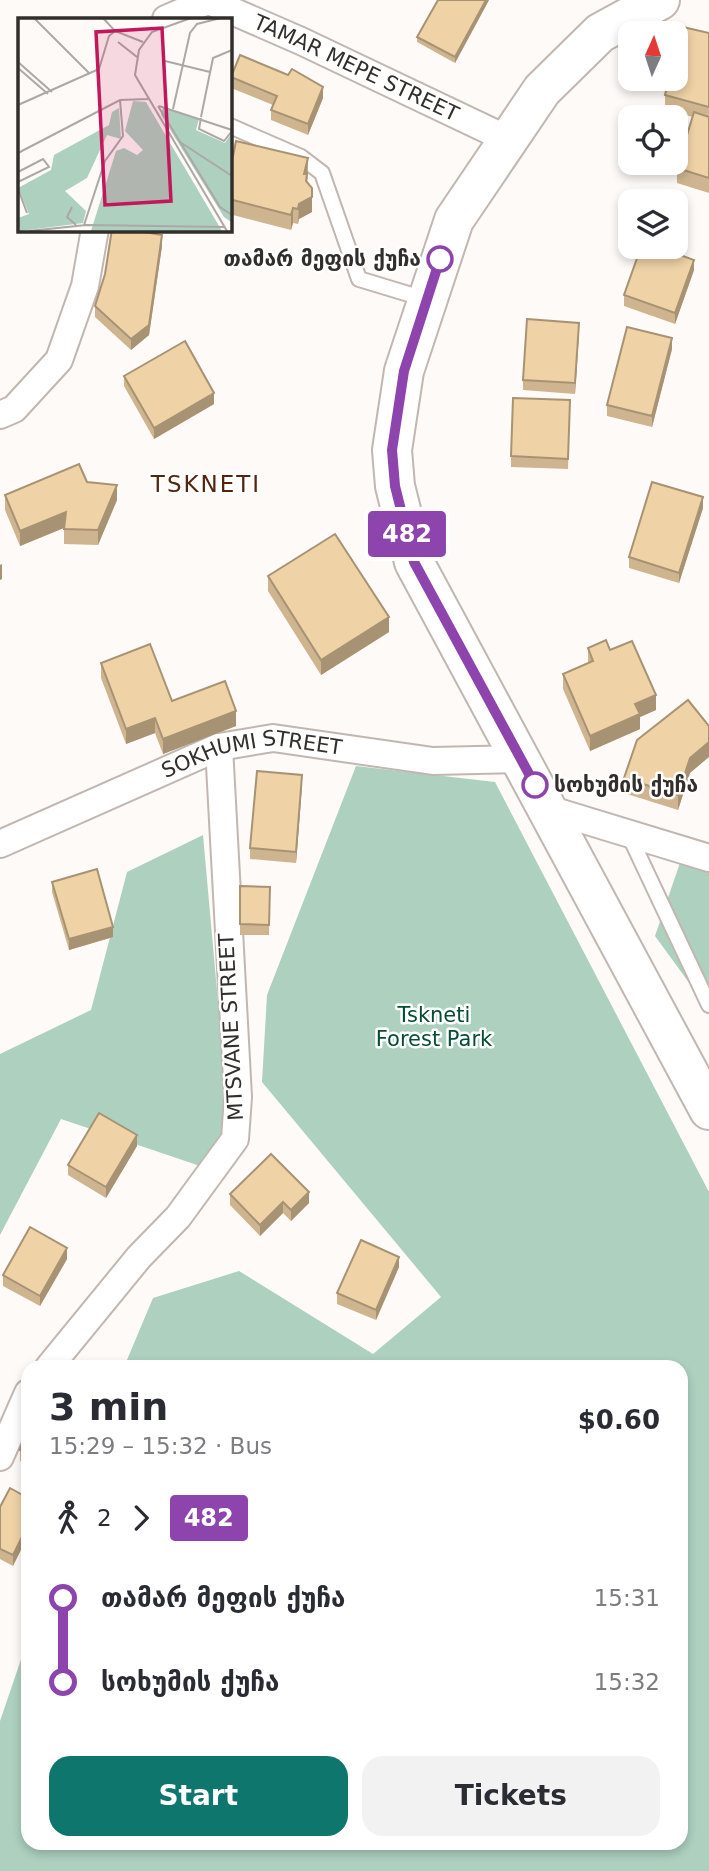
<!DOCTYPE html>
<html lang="en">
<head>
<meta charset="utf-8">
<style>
	body { margin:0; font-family:"DejaVu Sans","Noto Sans Georgian",sans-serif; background:#f2f2f3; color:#2b2b33; height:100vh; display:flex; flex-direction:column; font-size:26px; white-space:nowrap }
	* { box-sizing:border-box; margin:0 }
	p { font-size:23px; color:#7c7c81 }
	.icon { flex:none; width:38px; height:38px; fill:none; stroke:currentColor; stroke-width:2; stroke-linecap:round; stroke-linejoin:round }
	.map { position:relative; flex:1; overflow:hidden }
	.panel { position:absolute; left:21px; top:1360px; width:667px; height:490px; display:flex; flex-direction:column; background:#fff; border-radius:21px; box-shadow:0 4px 10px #0003 }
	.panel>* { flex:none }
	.badge { padding:0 14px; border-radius:5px; font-size:24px; line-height:46px }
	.needle { width:46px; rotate:3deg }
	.buttons { position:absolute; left:618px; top:21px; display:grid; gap:14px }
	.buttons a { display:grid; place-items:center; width:70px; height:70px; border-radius:14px; background:#fff; box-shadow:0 4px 10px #0003; font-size:35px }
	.map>.badge { position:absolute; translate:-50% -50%; box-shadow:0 0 0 4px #fff }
	.legs { display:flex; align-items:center; gap:10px; height:77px; padding:0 28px; font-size:23px }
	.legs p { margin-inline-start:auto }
	.overview { display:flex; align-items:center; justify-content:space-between; height:119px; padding:0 28px }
	h1 { font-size:38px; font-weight:600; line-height:52px }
	.cta { display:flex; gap:14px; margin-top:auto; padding:14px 28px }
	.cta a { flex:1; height:80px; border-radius:21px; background:#0f766e; color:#fff; font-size:28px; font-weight:600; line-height:80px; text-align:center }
	.cta a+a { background:#f2f2f3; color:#2b2b33 }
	ul { padding:0 28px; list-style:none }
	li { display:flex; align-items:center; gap:24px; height:84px; font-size:26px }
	li i { display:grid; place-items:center; width:10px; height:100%; margin:0 9px; background:currentColor }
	li i::after { content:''; width:18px; height:18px; margin:-9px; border:5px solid; border-radius:50%; background:#fff }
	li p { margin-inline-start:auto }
	li:first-child i { background:linear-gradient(#0000 50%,currentColor 0) }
	li:last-child i { background:linear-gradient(currentColor 50%,#0000 0) }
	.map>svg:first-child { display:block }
	.green { fill:#add0bf }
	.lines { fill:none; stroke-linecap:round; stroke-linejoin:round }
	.lane-casing { stroke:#c1b7b0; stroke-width:18 }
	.street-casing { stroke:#c1b7b0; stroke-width:30 }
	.secondary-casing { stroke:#c1b7b0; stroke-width:42 }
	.lane { stroke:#fff; stroke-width:14 }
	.street { stroke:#fff; stroke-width:26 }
	.secondary { stroke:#fff; stroke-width:38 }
	.wall { fill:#ceb58f }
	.shaded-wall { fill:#a79374 }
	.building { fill:#efd2a6; stroke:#a79374; stroke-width:2 }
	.line-1-casing { stroke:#fff; stroke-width:16 }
	.line-1 { stroke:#8e44ad; stroke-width:10 }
	.stop-1-dot { fill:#fff; stroke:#8e44ad; stroke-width:3.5 }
	.labels { text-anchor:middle; stroke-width:5; stroke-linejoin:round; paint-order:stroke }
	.street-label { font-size:21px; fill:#322e2b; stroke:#fff }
	.stop-label { font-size:21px; font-weight:bold; fill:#322e2b; stroke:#fff; text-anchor:end }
	.park-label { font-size:21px; fill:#054c34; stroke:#fff }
	.neighbourhood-label { font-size:23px; letter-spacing:2px; fill:#54240b; stroke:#fff }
	.inset-road { fill:none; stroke:#aca8a5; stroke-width:2 }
	.view { fill:#c2185b; fill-opacity:0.15; stroke:#c2185b; stroke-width:3.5 }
	.inset-edge { fill:none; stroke:#322e2b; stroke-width:3.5 }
</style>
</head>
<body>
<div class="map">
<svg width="709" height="1871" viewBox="0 0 709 1871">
	<rect width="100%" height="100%" fill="#fefaf7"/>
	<g class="green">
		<polygon points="356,766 495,782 709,1192 709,1871 0,1871 0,1721 28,1639 28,1843 681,1843 681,1367 124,1367 153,1298 239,1271 373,1354 441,1297 262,1082 267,995"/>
		<polygon points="203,835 229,1124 206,1168 61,1119 0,1235 0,1054 91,1010 127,872"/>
		<polygon points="684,851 709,861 709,1010 655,936"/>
	</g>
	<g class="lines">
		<defs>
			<g id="lane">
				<polyline points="230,126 301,157 322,173 359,279 425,299"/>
				<polyline points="629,835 709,1005"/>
			</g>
			<g id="street">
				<path id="s1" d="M207 0 301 41 507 139"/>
				<polyline points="166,19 207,1"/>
				<polyline points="0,415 14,409 59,360 85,286 95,229"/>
				<polyline points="548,809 709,858"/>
				<path id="s2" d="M0 844 219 747 273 738 433 761 521 759"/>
				<polyline points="49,1367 139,1257 178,1217 235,1139 238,1097 219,747"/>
				<polyline points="0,1457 28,1393"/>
			</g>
			<polyline id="secondary" points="660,0 600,33 542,90 454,220 404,371 392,450 395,486 414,562 709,1110"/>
		</defs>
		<use href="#lane" class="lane-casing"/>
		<use href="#street" class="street-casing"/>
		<use href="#secondary" class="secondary-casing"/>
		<use href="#lane" class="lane"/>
		<use href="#street" class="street"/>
		<use href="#secondary" class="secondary"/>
	</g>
	<g class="wall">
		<polygon points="438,0 489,0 455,63 417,42 417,37"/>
		<polygon points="709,33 709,193 677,183 677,168 693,117 665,110 665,95"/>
		<polygon points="231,77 323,98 308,135 271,120 271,110 273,105 231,88"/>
		<polygon points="229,156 308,158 307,182 312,212 299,219 298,224 293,223 291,230 229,214"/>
		<polygon points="162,246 149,335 131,350 95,317 95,306"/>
		<polygon points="694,270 675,324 624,306 624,295"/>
		<polygon points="579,333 575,394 523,390 523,380"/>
		<polygon points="672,349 652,427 607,416 607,405"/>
		<polygon points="124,376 214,404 154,439 124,386"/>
		<polygon points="570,400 568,469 511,467 511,456"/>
		<polygon points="87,482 117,500 98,545 64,544 64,528 20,546 5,510 5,495"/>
		<polygon points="703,508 679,583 629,568 629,557"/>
		<polygon points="268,576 389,632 321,675 268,591"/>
		<polygon points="588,648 610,650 656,710 640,717 640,729 590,751 563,689 563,674 588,663"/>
		<polygon points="101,663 172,701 236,726 163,754 155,733 126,744 101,678"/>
		<polygon points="690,773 678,810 624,793 624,778"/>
		<polygon points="302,785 296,863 250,859 250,848"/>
		<polygon points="52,882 113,937 69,950 52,892"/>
		<polygon points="240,886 270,887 269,935 240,935"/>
		<polygon points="137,1146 106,1198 68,1175 68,1165"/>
		<polygon points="230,1194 309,1203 291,1221 283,1213 260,1236 230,1205"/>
		<polygon points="67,1259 40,1306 3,1286 3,1275"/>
		<polygon points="399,1267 376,1320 337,1304 337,1293"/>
		<polygon points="28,1426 28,1464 20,1461 20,1450"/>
		<polygon points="28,1498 13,1566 0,1559 0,1507"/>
	</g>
	<g class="shaded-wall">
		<polygon points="486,0 489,0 455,63 455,57"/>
		<polygon points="323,87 323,98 308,135 308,124"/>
		<polygon points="308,158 307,189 304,174"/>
		<polygon points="312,188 312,212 299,219 298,224 299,204"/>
		<polygon points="293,208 293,223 291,230 291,215"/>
		<polygon points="162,235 162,246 149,335 131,350 131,339"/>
		<polygon points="694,260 694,270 675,324 675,313"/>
		<polygon points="579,323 579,333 575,394 575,383"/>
		<polygon points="672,338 672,349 652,427 652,416"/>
		<polygon points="214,393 214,404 154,439 154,428"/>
		<polygon points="117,485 117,500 98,545 98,530"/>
		<polygon points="703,497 703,508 679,583 679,573"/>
		<polygon points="66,512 66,527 20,546 20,531"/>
		<polygon points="2,564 2,579 0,580 0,565"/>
		<polygon points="389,617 389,632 321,675 321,660"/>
		<polygon points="656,695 656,710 640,717 640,729 590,751 590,736 635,704"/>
		<polygon points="236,711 236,726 163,754 163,739"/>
		<polygon points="155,718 155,733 126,744 126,729"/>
		<polygon points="709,742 709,757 690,773 678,810 678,795 690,758"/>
		<polygon points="302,775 302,785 296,863 296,852"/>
		<polygon points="113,927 113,937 69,950 69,939"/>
		<polygon points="137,1135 137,1146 106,1198 106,1187"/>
		<polygon points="309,1192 309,1203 291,1221 291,1210"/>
		<polygon points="283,1202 283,1213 260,1236 260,1225"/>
		<polygon points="67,1248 67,1259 40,1306 40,1296"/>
		<polygon points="399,1257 399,1267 376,1320 376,1310"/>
		<polygon points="28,1525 28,1536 13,1566 13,1555"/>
	</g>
	<g class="building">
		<polygon points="438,0 486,0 455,57 417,37"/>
		<polygon points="683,27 709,33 709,107 665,95 669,79 676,79 676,56"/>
		<polygon points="240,55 288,75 292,69 323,87 308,124 271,110 277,96 231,77"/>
		<polygon points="694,112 709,117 709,178 677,168"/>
		<polygon points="236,141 308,158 304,174 307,174 306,181 312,188 312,197 299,204 298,209 293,208 291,215 229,199 229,156 233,156"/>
		<polygon points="112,229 126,229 162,235 149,325 131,339 95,306 105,274"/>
		<polygon points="641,247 658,247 694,260 675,313 624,295"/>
		<polygon points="527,319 579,323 575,383 523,380"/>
		<polygon points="627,327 672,338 652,416 607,405"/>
		<polygon points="185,341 214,393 154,428 124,376"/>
		<polygon points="513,398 570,400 568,459 511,456"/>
		<polygon points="79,464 87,482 117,485 98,530 64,529 66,512 20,531 5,495"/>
		<polygon points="652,482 703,497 679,573 629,557"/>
		<polygon points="335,534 389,617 321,660 268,576"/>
		<polygon points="606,640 610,650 632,641 656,695 635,704 640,714 590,736 563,674 593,661 588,648"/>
		<polygon points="150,644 172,701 225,681 236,711 163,739 155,718 126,729 101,663"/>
		<polygon points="688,700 709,726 709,742 690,758 678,795 624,778 637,740"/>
		<polygon points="257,771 302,775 296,852 250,848"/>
		<polygon points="97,869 113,927 69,939 52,882"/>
		<polygon points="240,886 270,887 269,925 240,924"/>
		<polygon points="99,1113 137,1135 106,1187 68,1165"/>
		<polygon points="271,1154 309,1192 291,1210 283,1202 260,1225 230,1194"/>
		<polygon points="30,1227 67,1248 40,1296 3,1275"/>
		<polygon points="361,1240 399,1257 376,1310 337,1293"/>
		<polygon points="28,1426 28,1453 20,1450"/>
		<polygon points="10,1488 28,1498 28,1525 13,1555 0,1549 0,1507"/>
	</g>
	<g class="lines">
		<defs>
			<polyline id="line-1" points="440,259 404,371 392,450 395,486 414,562 535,785"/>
		</defs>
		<use href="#line-1" class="line-1-casing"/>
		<use href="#line-1" class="line-1"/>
	</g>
	<g class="stop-1-dot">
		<circle cx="440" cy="259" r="12"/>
		<circle cx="535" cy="785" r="12"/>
	</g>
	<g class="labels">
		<g class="street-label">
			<text dy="7" stroke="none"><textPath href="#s1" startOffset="164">TAMAR MEPE STREET</textPath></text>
			<text dy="7" stroke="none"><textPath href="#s2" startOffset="271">SOKHUMI STREET</textPath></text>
			<text transform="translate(231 1027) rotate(-93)" y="7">MTSVANE STREET</text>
		</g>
		<g class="stop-label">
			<text x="421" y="266">თამარ მეფის ქუჩა</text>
			<text x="554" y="792" text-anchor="start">სოხუმის ქუჩა</text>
		</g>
		<g class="park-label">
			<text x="434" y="1022">Tskneti<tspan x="434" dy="24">Forest Park</tspan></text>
		</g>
		<g class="neighbourhood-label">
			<text x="206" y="492">TSKNETI</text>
		</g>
	</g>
	<g transform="translate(18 18)">
		<rect width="214" height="214" fill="#fefaf7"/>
		<path d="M115 83 128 84 204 213H73L98 133 106 130 119 137 125 132 107 113ZM145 89 181 101 178 112 207 125 213 116V204L206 199 143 97ZM101 90 103 121 89 117 69 160 47 173 68 193 65 205 2 213 0 200 11 196 0 170 33 152 36 137 91 107 94 94Z" fill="#add0bf"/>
		<path class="inset-road" d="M16 0 72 56M85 0 97 13 125 24M173 0 134 14 121 32 117 57 209 213M100 24 119 39M147 43 192 54M0 44 34 74M0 50 30 76M0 87 81 51 91 18 97 13M140 88 202 189 214 197M141 88 214 112M155 91 172 15 179 6 203 0M183 99 195 40 214 32M183 100 181 111 206 123 214 113M162 124 214 158M0 135 102 82 130 81M0 154 25 141 31 149 0 164M0 171 9 195M54 189 49 199 58 207M66 207 87 143 105 118 102 82M11 213 68 207 207 209"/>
		<path class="view" d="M144 10 153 183 87 187 78 14Z"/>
		<rect width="214" height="214" class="inset-edge"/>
	</g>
</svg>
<div class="buttons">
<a><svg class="needle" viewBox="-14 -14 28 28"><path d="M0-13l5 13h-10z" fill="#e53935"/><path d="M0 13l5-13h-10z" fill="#7c7c81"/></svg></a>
<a><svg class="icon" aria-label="locate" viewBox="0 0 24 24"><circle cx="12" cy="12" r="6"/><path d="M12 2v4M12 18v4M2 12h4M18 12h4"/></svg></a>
<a><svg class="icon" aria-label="layers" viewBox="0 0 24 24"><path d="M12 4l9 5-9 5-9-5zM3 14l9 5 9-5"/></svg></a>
</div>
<b class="badge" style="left:407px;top:534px;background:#8e44ad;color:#fff">482</b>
<section class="panel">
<div class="overview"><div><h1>3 min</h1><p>15:29 – 15:32 · Bus</p></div><b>$0.60</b></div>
<div class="legs"><svg class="icon" aria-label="walk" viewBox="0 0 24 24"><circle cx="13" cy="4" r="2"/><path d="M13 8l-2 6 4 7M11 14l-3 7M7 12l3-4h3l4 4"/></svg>2<svg class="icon" aria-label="forward" viewBox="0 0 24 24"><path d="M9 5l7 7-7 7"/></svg><b class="badge" style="background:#8e44ad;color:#fff">482</b></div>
<ul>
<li><i style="color:#8e44ad"></i><b>თამარ მეფის ქუჩა</b><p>15:31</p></li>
<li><i style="color:#8e44ad"></i><b>სოხუმის ქუჩა</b><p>15:32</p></li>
</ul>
<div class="cta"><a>Start</a><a>Tickets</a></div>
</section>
</div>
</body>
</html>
